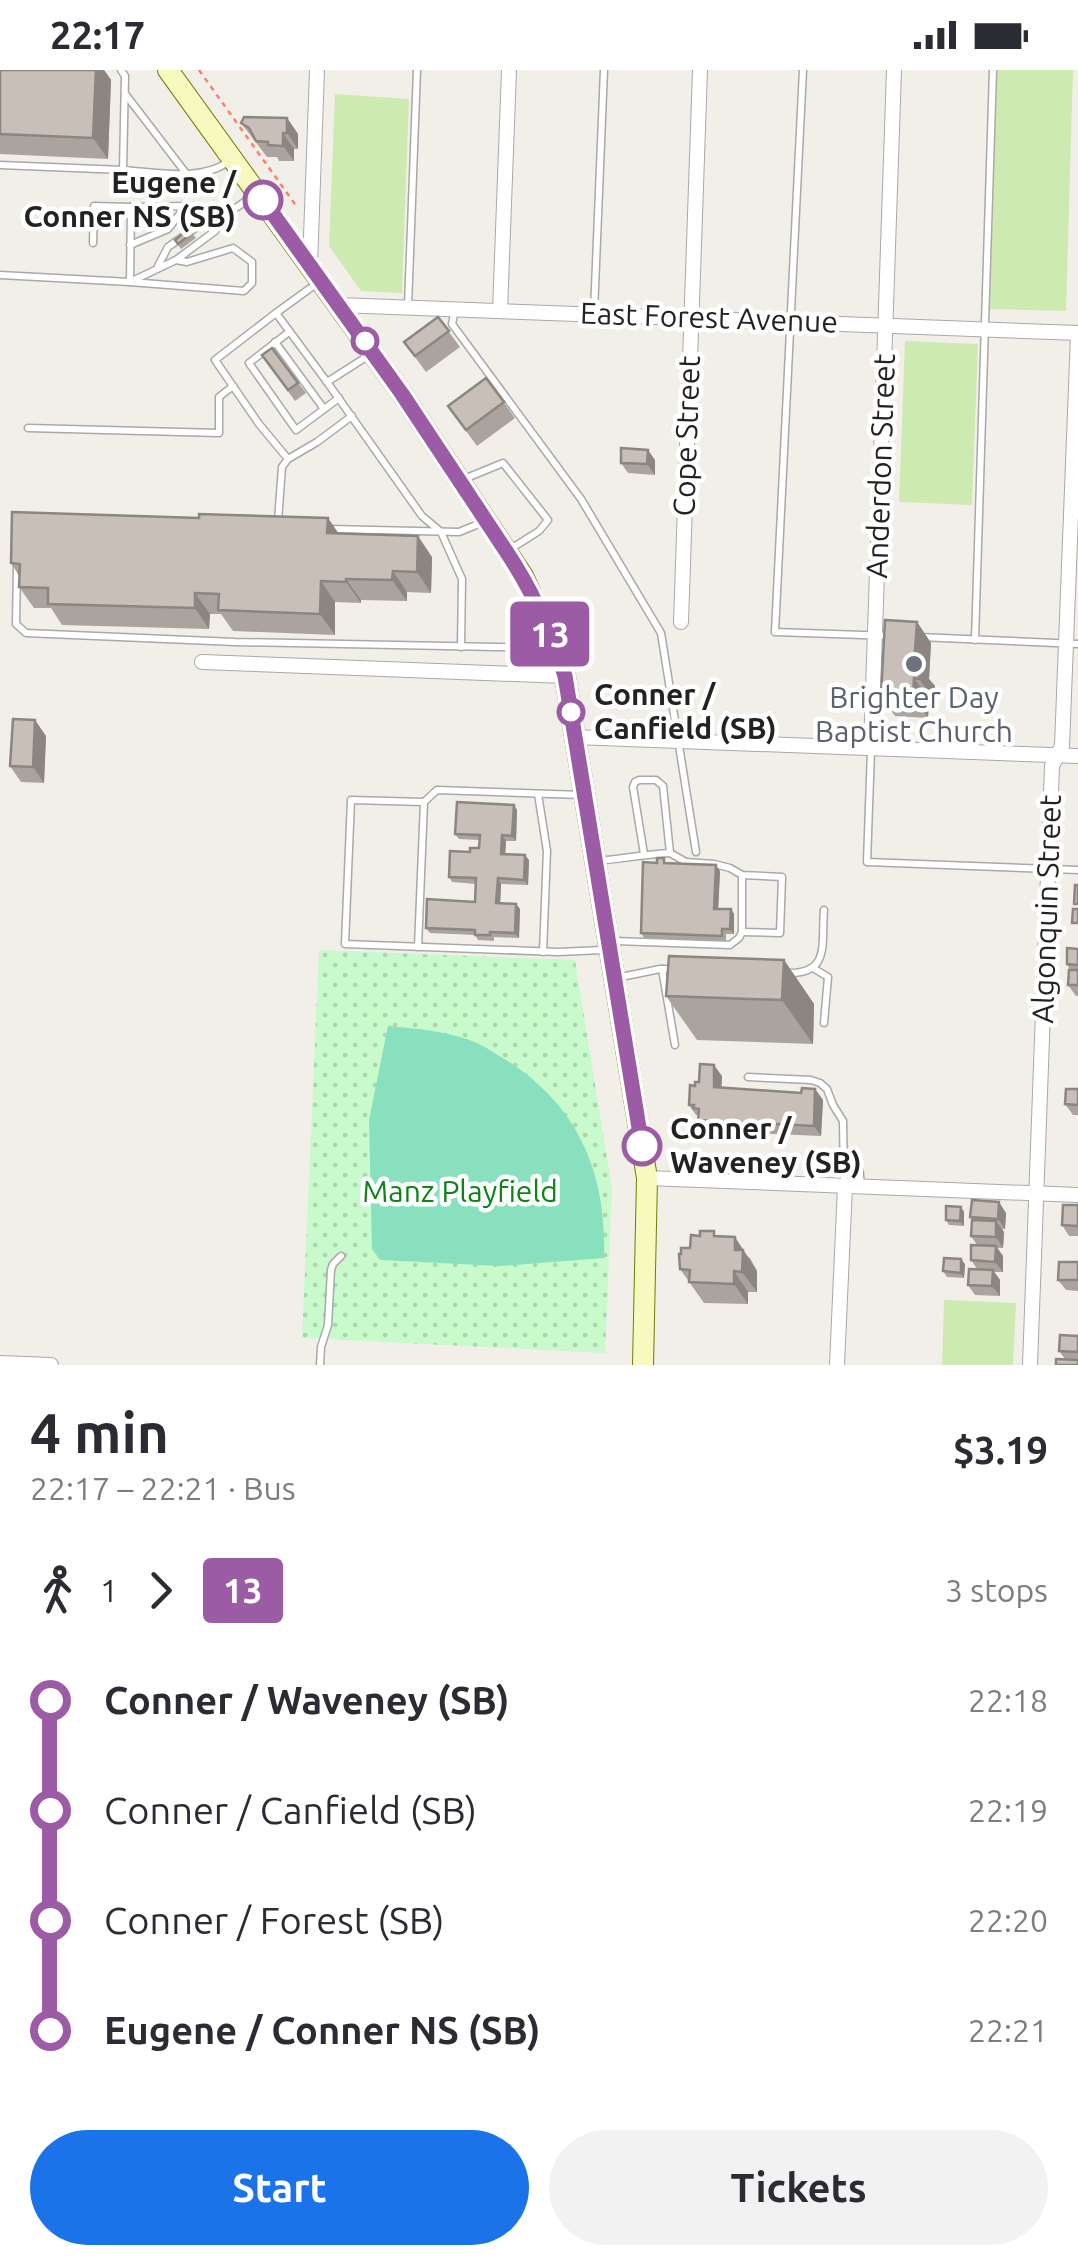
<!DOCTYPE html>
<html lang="en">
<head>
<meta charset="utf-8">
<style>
	body { margin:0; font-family:Ubuntu,sans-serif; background:#f2f2f3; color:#2b2b33; height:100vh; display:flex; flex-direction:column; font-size:38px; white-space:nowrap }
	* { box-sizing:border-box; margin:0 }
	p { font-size:32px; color:#7c7c81 }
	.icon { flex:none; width:55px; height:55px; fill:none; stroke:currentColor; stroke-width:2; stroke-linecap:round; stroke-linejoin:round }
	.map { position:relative; height:1295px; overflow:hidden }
	.drawer { display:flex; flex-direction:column; background:#fff; flex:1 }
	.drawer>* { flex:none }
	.badge { padding:0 20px; border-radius:8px; font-size:35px; line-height:65px }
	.map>.badge { position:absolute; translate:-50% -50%; box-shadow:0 0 0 5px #fff }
	.legs { display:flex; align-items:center; gap:15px; height:110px; padding:0 30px; font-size:32px }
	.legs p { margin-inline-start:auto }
	.overview { display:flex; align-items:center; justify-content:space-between; height:170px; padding:0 30px }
	h1 { font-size:55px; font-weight:600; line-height:75px }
	.primary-button { display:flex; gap:20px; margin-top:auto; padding:20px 30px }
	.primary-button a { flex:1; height:115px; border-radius:60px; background:#1a73e8; color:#fff; font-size:40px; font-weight:600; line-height:115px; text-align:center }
	.primary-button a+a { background:#f2f2f3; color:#2b2b33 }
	ul { padding:0 30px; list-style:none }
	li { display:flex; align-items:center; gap:35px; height:110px; font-size:38px }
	li i { display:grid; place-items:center; width:15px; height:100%; margin:0 12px; background:currentColor }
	li i::after { content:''; width:25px; height:25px; margin:-12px; border:8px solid; border-radius:50%; background:#fff }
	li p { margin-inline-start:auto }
	li:first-child i { background:linear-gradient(#0000 50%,currentColor 0) }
	li:last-child i { background:linear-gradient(currentColor 50%,#0000 0) }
	.status { display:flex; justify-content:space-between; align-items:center; height:70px; padding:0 50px; background:#fff; direction:ltr }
	.status svg { height:28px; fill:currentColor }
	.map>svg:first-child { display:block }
	.grass { fill:#cdebb0 }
	.park { fill:url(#park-dots) }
	.pitch { fill:#88e0be }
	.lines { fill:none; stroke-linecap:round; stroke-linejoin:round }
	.service-casing { stroke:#a9a9a9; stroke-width:9 }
	.minor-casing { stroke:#a9a9a9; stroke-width:16 }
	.secondary-casing { stroke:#707d05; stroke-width:22 }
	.path { stroke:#fa8072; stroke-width:2.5; stroke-dasharray:5 5; stroke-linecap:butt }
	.service { stroke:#fff; stroke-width:6 }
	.minor { stroke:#fff; stroke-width:14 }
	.secondary { stroke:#f7fabf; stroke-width:20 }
	.wall { fill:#aba49e }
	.shaded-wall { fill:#8b8681 }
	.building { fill:#c7bfb8; stroke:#8b8681; stroke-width:2.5 }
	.line-1-casing { stroke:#fff; stroke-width:22 }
	.line-1 { stroke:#9b5ba5; stroke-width:15 }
	.stop-1-dot { fill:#fff; stroke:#9b5ba5; stroke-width:5 }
	.worship-dot { fill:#6b7280; stroke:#fff; stroke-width:4 }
	.labels { text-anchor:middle; stroke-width:9; stroke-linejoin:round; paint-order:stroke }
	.stop-label { font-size:30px; font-weight:bold; fill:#222; stroke:#fff; text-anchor:start }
	.street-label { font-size:30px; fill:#222; stroke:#fff }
	.worship-label { font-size:30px; fill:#5b616d; stroke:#fff }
	.park-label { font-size:30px; fill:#0c8416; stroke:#fff }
</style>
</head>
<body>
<div class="status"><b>22:17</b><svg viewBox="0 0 49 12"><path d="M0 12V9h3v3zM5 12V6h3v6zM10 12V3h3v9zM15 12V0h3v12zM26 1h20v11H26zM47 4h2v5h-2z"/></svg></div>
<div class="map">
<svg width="1078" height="1295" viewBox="0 0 1078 1295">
	<defs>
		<pattern id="park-dots" width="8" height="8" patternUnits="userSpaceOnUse" patternTransform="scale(2.5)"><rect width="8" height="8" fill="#c8facc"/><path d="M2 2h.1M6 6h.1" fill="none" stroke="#acd6af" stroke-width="1.8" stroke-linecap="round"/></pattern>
	</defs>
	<rect width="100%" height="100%" fill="#f2efe9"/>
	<g class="grass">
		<polygon points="997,0 1073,0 1066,241 990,239"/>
		<polygon points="335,24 409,29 402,223 361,221 329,176"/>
		<polygon points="905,271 978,274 972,435 899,432"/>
		<polygon points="944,1230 1016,1233 1013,1295 942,1295"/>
	</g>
	<polygon class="park" points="319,880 575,890 612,1119 605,1283 302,1268"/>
	<path class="pitch" d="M388 956C418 959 451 961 479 974 488 978 497 985 506 990 579 1036 607 1104 604 1188L500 1196 380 1190 372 1179 369 1050Z"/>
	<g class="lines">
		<defs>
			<g id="service">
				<path d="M121 0 125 6 123 100C155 102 200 112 228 92"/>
				<polyline points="803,0 775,562 892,566"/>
				<polyline points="126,25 185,102"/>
				<polyline points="0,95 123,100"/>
				<polyline points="93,173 94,136 131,137"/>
				<polyline points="130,175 168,159 186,136 131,137 130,212 244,221 252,213 252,192 233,178 187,192 176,190"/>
				<polyline points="158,196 168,177 207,150 220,149 253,126"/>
				<polyline points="0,205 130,212 176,190 215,161 220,149"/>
				<polyline points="316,214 276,243 327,312 371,284"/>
				<polyline points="408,236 417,0"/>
				<polyline points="455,240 452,254 581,429 661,563 696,782"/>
				<polyline points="594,242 604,0"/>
				<polyline points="276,243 215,290 259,354 288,389 317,372 352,346"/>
				<polyline points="289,262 249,293 296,360 339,328"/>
				<polyline points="275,272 324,339"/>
				<polyline points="327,312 422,446 441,462 462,509 461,577"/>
				<polyline points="28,358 219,363 219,327 233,316"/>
				<polyline points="464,409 503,393 548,450 539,461 512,478"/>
				<polyline points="278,451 282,397 288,389"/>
				<polyline points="330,459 459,462 481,453"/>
				<polyline points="17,495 16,554 26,563 235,572 550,578"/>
				<polyline points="919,567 1078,574"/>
				<polyline points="975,570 993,0"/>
				<polyline points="871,680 867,792 1078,800"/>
				<polyline points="538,724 547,781 543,882"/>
				<polyline points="581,725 437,720 424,732 351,730 345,874 558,882 603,880"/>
				<polyline points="670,783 686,792 714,794 730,798 742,805 782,807 780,863 742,862"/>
				<path d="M597 791C621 789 645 784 670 783L663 716 656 710H639L635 712 633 717 644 784"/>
				<polyline points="615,871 730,875 739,868 742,862 742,805"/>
				<polyline points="418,877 424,732"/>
				<polyline points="813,898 828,907 824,953"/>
				<polyline points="662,899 675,975"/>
				<path d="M785 903C831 905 821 875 824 840"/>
				<polyline points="621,907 660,899 672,899"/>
				<polyline points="748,1007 811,1010 820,1013 827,1019 833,1035 843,1051 844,1114"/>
				<polyline points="843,1080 858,1087 861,1115"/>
				<polyline points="320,1295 321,1277 328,1255 331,1200 333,1194 341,1186"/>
			</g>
			<g id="minor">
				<polyline points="310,195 317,0"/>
				<polyline points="339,235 1078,263"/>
				<polyline points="500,241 509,0"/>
				<polyline points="681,552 700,0"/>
				<polyline points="202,592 565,606"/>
				<polyline points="575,667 1078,686"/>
				<polyline points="871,679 894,0"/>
				<polyline points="647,1108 1078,1125"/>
				<polyline points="0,1293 51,1295"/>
				<polyline points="837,1295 845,1116"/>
				<polyline points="1030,1295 1052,696 1062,676 1078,265"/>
			</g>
			<polyline id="secondary" points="168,0 402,324 523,506 556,578 565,606 647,1108 643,1295"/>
		</defs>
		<use href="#service" class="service-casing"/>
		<use href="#minor" class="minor-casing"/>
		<use href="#secondary" class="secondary-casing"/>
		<polyline class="path" points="199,0 297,137"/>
		<use href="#service" class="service"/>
		<use href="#minor" class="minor"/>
		<use href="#secondary" class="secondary"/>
	</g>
	<g class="wall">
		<polygon points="0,0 104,0 111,10 108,89 0,84"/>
		<polygon points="287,48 298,64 298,79 294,79 294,91 279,91 277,87 267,87 241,53"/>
		<polygon points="192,163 196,168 181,179 175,170"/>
		<polygon points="438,247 460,277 426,302 404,272"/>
		<polygon points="272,278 306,323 295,331 262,285"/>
		<polygon points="486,308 515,348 477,376 448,336"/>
		<polygon points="655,390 655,405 628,403 621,393"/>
		<polygon points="199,448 328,448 339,464 432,487 431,523 407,522 407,531 361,530 361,533 335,532 335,565 233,561 221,544 210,544 209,559 62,555 51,538 34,538 19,517 19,506 11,493"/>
		<polygon points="917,552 931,573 929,609 935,616 934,629 929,629 928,648 895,646 881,626"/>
		<polygon points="46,666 44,713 21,712 10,696"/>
		<polygon points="514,735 517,740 516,771 506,771 505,784 529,790 528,815 501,814 500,833 516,834 520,839 519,868 494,867 494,871 478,870 475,865 430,863 426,858 475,832 476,814 452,812 449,807 470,782 479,778 479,770 459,769 455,764"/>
		<polygon points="668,793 720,801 718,839 731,839 734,844 734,864 726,864 726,871 644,868 641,863"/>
		<polygon points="1078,879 1078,926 1076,926 1068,915 1070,900 1067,894"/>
		<polygon points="784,890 814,934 813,974 697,970 666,926"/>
		<polygon points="722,1006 721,1018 801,1023 815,1019 823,1030 821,1066 705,1061 698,1050 698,1045 696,1045 689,1035 699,1012"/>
		<polygon points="1078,1019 1078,1045 1073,1045 1065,1034"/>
		<polygon points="1078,1135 1078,1166 1069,1166 1062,1155"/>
		<polygon points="961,1137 964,1142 964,1156 949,1155 946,1150"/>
		<polygon points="1006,1143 1005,1159 1002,1159 1004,1162 1003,1178 997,1178 1003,1186 1003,1202 994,1202 1000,1210 1000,1226 975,1225 968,1215 977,1199 971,1190 977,1175 971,1166 973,1150 970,1147"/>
		<polygon points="717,1166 750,1188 757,1201 757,1222 748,1222 748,1234 704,1233 680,1199 681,1184"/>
		<polygon points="1078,1192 1078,1221 1066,1220 1058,1210"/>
		<polygon points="965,1194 964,1208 947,1207 943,1201"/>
		<polygon points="1078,1266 1078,1295 1065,1289 1059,1281"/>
	</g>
	<g class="shaded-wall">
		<polygon points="96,0 104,0 111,10 108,89 93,68"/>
		<polygon points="287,48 298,64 298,79 287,63"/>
		<polygon points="283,63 294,79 294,91 283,76"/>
		<polygon points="648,380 655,390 655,405 647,394"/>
		<polygon points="328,448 342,469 327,463"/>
		<polygon points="418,466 432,487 431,523 417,502"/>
		<polygon points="393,501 407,522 407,531 392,510"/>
		<polygon points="346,509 361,530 361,533 346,512"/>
		<polygon points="321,511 335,532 335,565 320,544"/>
		<polygon points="195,523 210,544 209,559 195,538"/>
		<polygon points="917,552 931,573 929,609 935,616 934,629 919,609 914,595"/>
		<polygon points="914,608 929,629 928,648 913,627"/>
		<polygon points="35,650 46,666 44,713 33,697"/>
		<polygon points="514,735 517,740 516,771 512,766"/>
		<polygon points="502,765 506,771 505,789 501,784"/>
		<polygon points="525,785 529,790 528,815 524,810"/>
		<polygon points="716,795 720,801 718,844 714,839"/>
		<polygon points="498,808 501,814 500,838 496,833"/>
		<polygon points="516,834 520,839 519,868 515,863"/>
		<polygon points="731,839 734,844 734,864 730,859"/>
		<polygon points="784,890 814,934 813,974 782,930"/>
		<polygon points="714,995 722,1006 721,1028 714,1017"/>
		<polygon points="815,1019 823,1030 821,1066 814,1056"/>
		<polygon points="999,1132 1006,1143 1005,1159 998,1149"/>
		<polygon points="961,1137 964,1142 964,1156 960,1151"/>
		<polygon points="996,1151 1004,1162 1003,1178 996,1167"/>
		<polygon points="735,1167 757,1201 757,1222 742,1202 735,1180"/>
		<polygon points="996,1176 1003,1186 1003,1202 995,1192"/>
		<polygon points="961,1189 965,1194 964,1208 961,1203"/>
		<polygon points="993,1200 1000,1210 1000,1226 992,1216"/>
		<polygon points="734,1201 748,1222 748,1234 734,1214"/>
	</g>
	<g class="building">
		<polygon points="0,0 96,0 93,68 0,64"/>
		<polygon points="244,47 287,48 287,63 283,63 283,76 268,75 268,72 256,71 249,58 241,53"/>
		<polygon points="189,159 192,163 178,174 175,170"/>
		<polygon points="438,247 449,261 415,286 404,272"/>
		<polygon points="272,278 298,313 288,320 262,285"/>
		<polygon points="486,308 504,332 466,360 448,336"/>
		<polygon points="621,378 648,380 647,394 621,393"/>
		<polygon points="12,442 199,448 199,444 328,448 327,463 418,466 417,502 393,501 392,510 346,509 346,512 321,511 320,544 218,540 219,524 195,523 195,538 48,534 48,518 19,517 20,494 11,493"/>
		<polygon points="885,550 917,552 914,595 920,595 919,609 914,608 913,627 881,626"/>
		<polygon points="13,649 35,650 33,697 10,696"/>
		<polygon points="457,732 514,735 512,766 502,765 501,784 525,785 524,810 498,808 496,833 516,834 515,863 490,862 490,865 475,865 475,860 426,858 427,829 475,832 476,808 449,807 450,781 470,782 470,778 479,778 480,765 455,764"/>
		<polygon points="657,788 664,788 664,793 716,795 714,839 731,839 730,859 722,859 722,866 641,863 643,792 657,793"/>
		<polygon points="1075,815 1078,815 1078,834 1074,834"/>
		<polygon points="1073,839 1078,839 1078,853 1072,853"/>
		<polygon points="1067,878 1078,879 1078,895 1067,894"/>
		<polygon points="669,886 784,890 782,930 666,926"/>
		<polygon points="1069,900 1078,900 1078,915 1068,915"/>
		<polygon points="700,994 714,995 714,1017 801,1023 802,1018 815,1019 814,1056 698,1050 699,1039 693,1038 694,1035 689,1035 690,1015 695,1016 695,1012 699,1012"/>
		<polygon points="1066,1019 1078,1019 1078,1035 1065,1034"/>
		<polygon points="972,1130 999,1132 998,1149 970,1147"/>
		<polygon points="1063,1135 1078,1135 1078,1156 1062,1155"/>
		<polygon points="946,1136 961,1137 960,1151 946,1150"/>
		<polygon points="972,1150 996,1151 996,1167 971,1166"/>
		<polygon points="700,1161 714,1161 714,1166 735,1167 735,1180 743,1180 742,1202 734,1201 734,1214 689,1212 690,1200 680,1199 679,1184 681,1184 681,1178 690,1178 691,1165 700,1166"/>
		<polygon points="971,1175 996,1176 995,1192 971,1190"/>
		<polygon points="944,1188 961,1189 961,1203 943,1201"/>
		<polygon points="1059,1192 1078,1192 1078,1210 1058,1210"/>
		<polygon points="969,1199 993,1200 992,1216 968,1215"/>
		<polygon points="1060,1265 1078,1266 1078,1282 1059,1281"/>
		<polygon points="1056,1289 1078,1290 1078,1295 1056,1295"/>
	</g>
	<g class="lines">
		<defs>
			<path id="line-1" d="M263 130 402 324 506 481C532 520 551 562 565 606L642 1076"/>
		</defs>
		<use href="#line-1" class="line-1-casing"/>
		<use href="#line-1" class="line-1"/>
	</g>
	<g class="stop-1-dot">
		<circle cx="263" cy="130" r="18"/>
		<circle cx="365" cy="271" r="12"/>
		<circle cx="571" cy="642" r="12"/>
		<circle cx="642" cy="1076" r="18"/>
	</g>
	<circle class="worship-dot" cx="914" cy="594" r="10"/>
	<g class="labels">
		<g class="stop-label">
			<text x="236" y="123" text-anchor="end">Eugene /<tspan x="236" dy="34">Conner NS (SB)</tspan></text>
			<text x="594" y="635">Conner /<tspan x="594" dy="34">Canfield (SB)</tspan></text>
			<text x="670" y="1069">Conner /<tspan x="670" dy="34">Waveney (SB)</tspan></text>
		</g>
		<g class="street-label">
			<text transform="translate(709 248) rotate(2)" y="10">East Forest Avenue</text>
			<text transform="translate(687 366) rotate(-88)" y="10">Cope Street</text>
			<text transform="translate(881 396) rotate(-88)" y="10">Anderdon Street</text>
			<text transform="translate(1047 839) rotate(-88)" y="10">Algonquin Street</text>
		</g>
		<g class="worship-label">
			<text x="914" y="638">Brighter Day<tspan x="914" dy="34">Baptist Church</tspan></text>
		</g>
		<g class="park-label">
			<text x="460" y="1132">Manz Playfield</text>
		</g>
	</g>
</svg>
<b class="badge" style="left:550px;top:564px;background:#9b5ba5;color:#fff">13</b>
</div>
<section class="drawer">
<div class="overview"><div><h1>4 min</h1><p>22:17 – 22:21 · Bus</p></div><b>$3.19</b></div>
<div class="legs"><svg class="icon" aria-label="walk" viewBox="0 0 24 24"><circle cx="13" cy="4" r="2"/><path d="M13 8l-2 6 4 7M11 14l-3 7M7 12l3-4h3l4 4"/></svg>1<svg class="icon" aria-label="forward" viewBox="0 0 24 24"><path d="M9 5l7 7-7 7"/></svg><b class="badge" style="background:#9b5ba5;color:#fff">13</b><p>3 stops</p></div>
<ul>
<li><i style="color:#9b5ba5"></i><b>Conner / Waveney (SB)</b><p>22:18</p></li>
<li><i style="color:#9b5ba5"></i><span>Conner / Canfield (SB)</span><p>22:19</p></li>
<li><i style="color:#9b5ba5"></i><span>Conner / Forest (SB)</span><p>22:20</p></li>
<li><i style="color:#9b5ba5"></i><b>Eugene / Conner NS (SB)</b><p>22:21</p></li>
</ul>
<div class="primary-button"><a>Start</a><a>Tickets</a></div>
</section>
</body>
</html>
